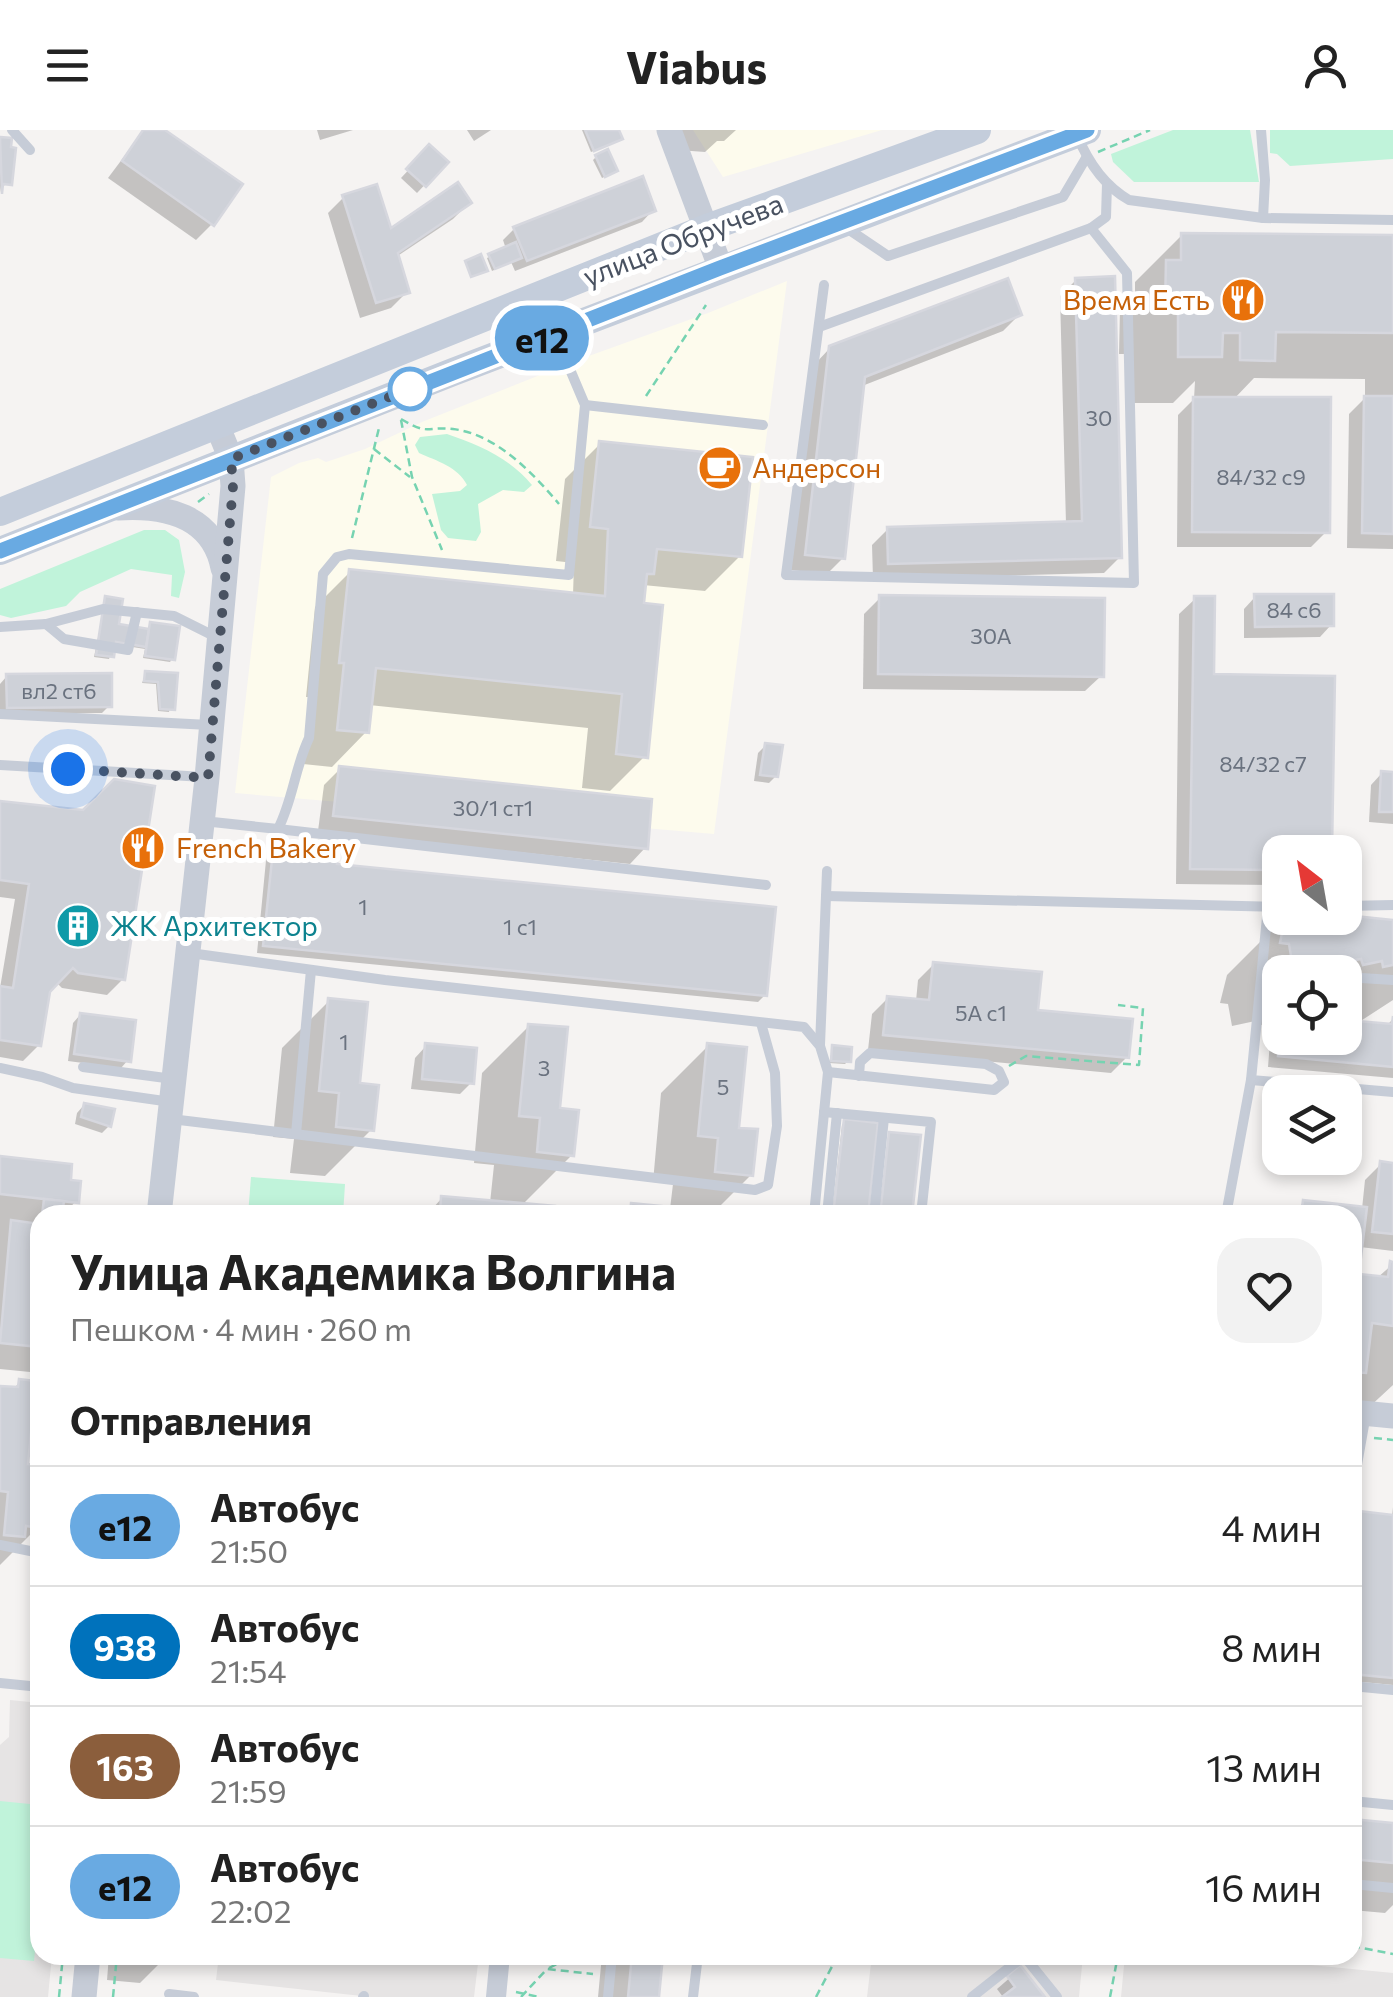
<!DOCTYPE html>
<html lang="ru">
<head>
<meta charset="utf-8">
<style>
	body { margin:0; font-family:Commissioner,sans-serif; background:#f2f2f2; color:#222; height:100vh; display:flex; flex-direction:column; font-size:38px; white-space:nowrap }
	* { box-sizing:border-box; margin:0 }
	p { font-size:32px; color:#767676 }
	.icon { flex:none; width:55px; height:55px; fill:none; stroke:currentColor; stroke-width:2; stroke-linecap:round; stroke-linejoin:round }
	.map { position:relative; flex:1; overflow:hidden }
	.sheet { position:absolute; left:30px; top:1075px; width:1332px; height:760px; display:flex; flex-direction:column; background:#fff; border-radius:30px; box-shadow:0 5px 15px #0003 }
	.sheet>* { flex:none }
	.badge { padding:0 20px; border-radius:32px; font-size:35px; line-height:65px }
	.needle { width:65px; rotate:329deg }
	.buttons { position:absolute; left:1262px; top:705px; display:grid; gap:20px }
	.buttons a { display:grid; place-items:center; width:100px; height:100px; border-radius:20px; background:#fff; box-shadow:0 5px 15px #0003; font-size:50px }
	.you { position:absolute; width:50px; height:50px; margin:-25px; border:8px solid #fff; border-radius:50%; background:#1a73e8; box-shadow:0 0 0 15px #1a73e833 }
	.map>.badge { position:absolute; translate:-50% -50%; box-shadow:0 0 0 5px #fff }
	h2 { padding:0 40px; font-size:38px; line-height:90px }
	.round { display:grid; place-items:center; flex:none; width:105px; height:105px; border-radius:30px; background:#f2f2f2 }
	.head { display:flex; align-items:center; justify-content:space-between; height:170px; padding:0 40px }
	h1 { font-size:48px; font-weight:700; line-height:75px }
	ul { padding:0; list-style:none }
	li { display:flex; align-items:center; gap:30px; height:120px; padding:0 40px; border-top:2px solid #e0e0e0 }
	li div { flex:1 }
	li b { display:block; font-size:38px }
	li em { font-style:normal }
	li .badge { min-width:110px; font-weight:700; text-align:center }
	header { display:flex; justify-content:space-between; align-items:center; height:130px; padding:0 40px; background:#fff; font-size:45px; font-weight:700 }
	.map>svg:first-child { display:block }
	.commercial { fill:#fdfbed }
	.education { fill:#e6e4e4 }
	.green { fill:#c0f3da }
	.shadow { fill:#0003; fill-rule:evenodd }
	.building { fill:#ced1d8; stroke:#d6d7de; stroke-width:2.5 }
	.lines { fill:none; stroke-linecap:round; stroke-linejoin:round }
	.path { stroke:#76d3b1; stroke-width:2.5; stroke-dasharray:8 5; stroke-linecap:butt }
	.service { stroke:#c6ccd7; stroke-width:10 }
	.minor { stroke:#c6ccd7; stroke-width:20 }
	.tertiary { stroke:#c6ccd7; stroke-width:25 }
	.secondary { stroke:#c4cddb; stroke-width:28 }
	.line-casing { stroke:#fff; stroke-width:22 }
	.line { stroke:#69aae2; stroke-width:15 }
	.walk { stroke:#495261; stroke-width:10; stroke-dasharray:0 18 }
	.stop-dot { fill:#fff; stroke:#69aae2; stroke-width:5 }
	.labels { text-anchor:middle; stroke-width:10; stroke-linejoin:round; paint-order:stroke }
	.number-label { font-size:22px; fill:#6a727f }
	.street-label { font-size:28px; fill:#495261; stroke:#fff }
	.food-label { font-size:28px; fill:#c56008; stroke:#fff; text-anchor:start }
	.culture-label { font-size:28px; fill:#0d838f; stroke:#fff; text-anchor:start }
</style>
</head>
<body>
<header><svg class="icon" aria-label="menu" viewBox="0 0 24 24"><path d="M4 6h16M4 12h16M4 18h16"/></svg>Viabus<svg class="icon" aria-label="person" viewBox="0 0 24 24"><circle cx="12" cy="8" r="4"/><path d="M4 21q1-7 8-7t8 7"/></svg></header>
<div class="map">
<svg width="1393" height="1867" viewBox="0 0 1393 1867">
	<rect width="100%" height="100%" fill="#f5f3f2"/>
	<g class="commercial">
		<polygon points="693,0 882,0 723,47"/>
		<polygon points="787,151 714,704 235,663 271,347 299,333 318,328 326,332 365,319 422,292 575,231 708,183"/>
	</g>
	<g class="education">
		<polygon points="10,1570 40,1573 40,1825 52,1825 48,1867 0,1867 0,1615 9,1607"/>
		<polygon points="219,1825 479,1825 474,1867 371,1867 216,1850"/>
		<polygon points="872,1825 1083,1825 1079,1867 867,1867"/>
		<polygon points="1125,1825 1207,1825 1393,1843 1393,1867 1121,1867"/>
	</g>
	<g class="green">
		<polygon points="1173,0 1250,0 1259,52 1134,52 1113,32 1111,24"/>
		<polygon points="1270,0 1393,0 1393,29 1290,36 1277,24 1270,23"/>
		<path d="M447 304C479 315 510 328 532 355L524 362 503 360 478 374 481 402 476 411 448 408 441 400 432 364 460 361 467 355C458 337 437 331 419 323L415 315 420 307Z"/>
		<polygon points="144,400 165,400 179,410 185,442 179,468 171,466 172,445 131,439 80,462 66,476 11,488 0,485 0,459"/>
		<polygon points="251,1047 345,1054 343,1085 248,1085"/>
		<polygon points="0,1671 40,1675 40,1769 34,1831 0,1828"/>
	</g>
	<g class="shadow">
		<polygon points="144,0 160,0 212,94 196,110 108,48"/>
		<polygon points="317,0 353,0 320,10"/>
		<polygon points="467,0 491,0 474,11"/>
		<polygon points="582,0 616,0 617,11 591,22"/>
		<polygon points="679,0 736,0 724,11 717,11 705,22 678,20"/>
		<polygon points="0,9 9,10 10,54 1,56 0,63"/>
		<polygon points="429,18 445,33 417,63 401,48"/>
		<polygon points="596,27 612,43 602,48 593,30"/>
		<polygon points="344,67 390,102 469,73 453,89 396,127 407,162 391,178 360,188 328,83"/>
		<polygon points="653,80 642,92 515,141 511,132 492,141 487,128 506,119 503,110 514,99"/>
		<polygon points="1182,105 1393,107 1393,419 1347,418 1349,284 1365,268 1365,249 1254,248 1233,270 1327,401 1311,417 1177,417 1178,285 1194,269 1195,251 1173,273 1132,273 1132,224 1119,224 1120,179 1135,164 1135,152"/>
		<polygon points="1076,150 1120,427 1104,443 873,449 872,415 888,399 1066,394 1060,166"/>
		<polygon points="1019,185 1003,201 862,256 843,428 827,444 791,440 814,235 830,218"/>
		<polygon points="600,314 740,426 705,461 643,455 645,626 610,661 582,658 588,598 369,575 366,602 332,637 303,634 310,567 306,567 315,477 350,442 573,465 574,433 556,431 565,349"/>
		<polygon points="1255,467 1331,495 1320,507 1244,508 1244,479"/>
		<polygon points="880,468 1101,546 1085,561 863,559 864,484"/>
		<polygon points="106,469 116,497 147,501 151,495 172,529 170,532 143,528 145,519 114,514 109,529 94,527"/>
		<polygon points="1195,469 1212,547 1332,548 1330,722 1280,722 1280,755 1176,754 1179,484"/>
		<polygon points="146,543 175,546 169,582 158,581 156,554 142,553"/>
		<polygon points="7,546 109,576 102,583 0,584 0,554"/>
		<polygon points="766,615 776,646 769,653 754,651 758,623"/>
		<polygon points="340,639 645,718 630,734 318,701 324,655"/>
		<polygon points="1382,643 1393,644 1393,694 1369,692 1371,655"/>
		<polygon points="0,673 123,849 107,865 62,858 56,852 47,860 39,915 23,931 0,927 0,858 15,769 0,767"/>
		<polygon points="275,712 335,736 765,865 758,872 257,823 267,720"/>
		<path d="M1284 788 1316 791 1320 788H1342L1393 794V870L1356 894 1386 896 1393 889V948L1268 937 1271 898 1278 892 1261 895 1260 890 1232 896 1228 874 1220 873 1227 845ZM1280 842H1345V908H1280Z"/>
		<polygon points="934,834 1036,882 1127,927 1111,943 868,920 872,884 888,868 916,871 918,850"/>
		<polygon points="329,871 372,999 325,1046 290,1043 294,1009 273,1007 282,918"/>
		<polygon points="80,885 128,930 121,938 68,931 73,893"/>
		<polygon points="529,896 572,1025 521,1076 552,1085 430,1085 431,1080 442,1068 490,1073 494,1035 474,1033 482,943"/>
		<polygon points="426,916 471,953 460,964 411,959 415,928"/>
		<polygon points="708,916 751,1045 712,1084 727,1085 623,1085 632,1076 670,1079 673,1054 653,1052 661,963"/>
		<polygon points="833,918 848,931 845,934 829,933"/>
		<polygon points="84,975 109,996 102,1003 75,994 77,983"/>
		<polygon points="844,992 866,1085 832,1085 842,995"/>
		<polygon points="890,1004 909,1085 878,1085"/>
		<polygon points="0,1029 68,1052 76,1071 63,1085 40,1085 40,1243 0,1239"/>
		<polygon points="1381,1034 1393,1035 1393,1121 1360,1117 1356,1146 1377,1148 1393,1134 1393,1255 1366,1280 1352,1278 1352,1085 1291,1085 1304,1072 1362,1079 1365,1050"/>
		<polygon points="20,1252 25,1336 40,1337 38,1397 0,1435 0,1258 13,1259"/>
		<polygon points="1393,1377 1393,1555 1352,1551 1353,1391 1360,1384 1392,1387"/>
		<polygon points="1352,1692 1393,1696 1393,1775 1385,1783 1352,1780"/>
		<polygon points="109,1825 168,1825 140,1853 107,1850"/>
		<polygon points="363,1825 408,1825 402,1831"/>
		<polygon points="602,1825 660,1825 656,1867 598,1867"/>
		<polygon points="1020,1839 1041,1867 1003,1867 997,1859"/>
	</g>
	<g class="building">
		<polygon points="143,0 165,0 243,54 214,96 122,31"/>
		<polygon points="585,0 619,0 623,9 594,21"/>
		<polygon points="0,7 12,8 11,17 16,18 12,55 3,54 2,64"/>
		<polygon points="429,14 449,32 426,57 406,39"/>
		<polygon points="608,19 618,41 605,47 595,25"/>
		<polygon points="643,46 656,81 527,131 513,97"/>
		<polygon points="458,52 472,73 398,123 410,163 376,173 342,65 377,54 391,98"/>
		<polygon points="1181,103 1393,105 1393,203 1276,202 1275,231 1240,230 1240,203 1223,203 1222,227 1178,227 1178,178 1165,178 1166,130 1181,130"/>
		<polygon points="516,112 522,128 495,139 488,124"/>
		<polygon points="481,124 488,141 471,147 465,131"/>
		<polygon points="1115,146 1122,428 888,434 887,397 1082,391 1075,148"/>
		<polygon points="1008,148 1022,185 865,247 845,429 805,425 829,216"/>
		<polygon points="1364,266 1393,266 1393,404 1362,403"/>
		<polygon points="1193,267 1331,267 1330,403 1192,402"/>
		<polygon points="599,311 753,327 742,427 657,419 654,444 647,444 644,473 663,475 648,628 616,624 622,564 376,538 369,603 337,600 344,533 339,533 349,439 605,466 608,399 590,397"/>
		<polygon points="1254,464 1334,464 1334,496 1255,497"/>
		<polygon points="879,465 1105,468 1104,547 878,544"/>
		<polygon points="105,466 123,469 119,494 149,499 146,517 116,512 114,527 96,525"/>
		<polygon points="1194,466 1215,466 1214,544 1335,546 1332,722 1280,722 1280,740 1190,739"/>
		<polygon points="150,492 180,496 175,530 145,526"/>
		<polygon points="145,541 178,543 175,580 160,579 158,552 144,551"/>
		<polygon points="112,543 112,577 7,578 6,544"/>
		<polygon points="765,613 783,615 778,647 760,645"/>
		<polygon points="339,636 652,669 648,719 333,686"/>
		<polygon points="1381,641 1393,642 1393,682 1379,682"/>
		<polygon points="114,649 155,656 125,850 78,843 73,838 50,862 41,916 0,910 0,856 13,858 29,754 0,750 0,671 83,680"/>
		<polygon points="274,710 339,716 337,734 776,777 767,866 263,816"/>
		<polygon points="1345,785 1393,790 1393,835 1383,837 1382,831 1363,835 1361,829 1320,836 1320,831 1301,833 1293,838 1289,814 1280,813 1285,788 1320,789 1345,788"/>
		<polygon points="933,832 1042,842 1038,880 1133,889 1129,928 883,905 887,866 929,870"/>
		<polygon points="328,868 368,872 360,953 379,955 374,1001 336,997 339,963 319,961"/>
		<polygon points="1345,882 1346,890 1392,894 1393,886 1393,937 1278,926 1280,904 1280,908 1345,908"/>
		<polygon points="80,883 136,890 131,932 74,924"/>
		<polygon points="528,894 568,897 560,978 579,980 574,1026 537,1022 540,988 519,986"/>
		<polygon points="425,913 477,918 474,954 422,949"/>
		<polygon points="707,913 747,917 739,998 758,999 753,1046 715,1042 718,1008 698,1006"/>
		<polygon points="832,915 852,917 851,932 831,931"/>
		<polygon points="84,973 115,979 111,997 81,987"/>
		<polygon points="844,989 878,993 868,1085 833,1085"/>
		<polygon points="889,1002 921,1005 912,1085 880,1085"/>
		<polygon points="0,1026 72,1034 71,1050 81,1051 79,1073 0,1064"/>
		<polygon points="1380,1031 1393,1033 1393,1104 1372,1102"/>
		<polygon points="441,1066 555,1076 554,1085 440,1085"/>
		<polygon points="44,1069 64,1071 62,1085 42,1085"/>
		<polygon points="1303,1070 1367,1077 1359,1144 1388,1147 1390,1131 1393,1132 1393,1196 1372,1193 1366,1243 1352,1242 1352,1085 1301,1085"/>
		<polygon points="631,1073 732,1083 731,1085 630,1085"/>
		<polygon points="752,1077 785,1081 784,1085 751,1085"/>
		<polygon points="11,1090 40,1094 40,1217 0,1213"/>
		<polygon points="19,1249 36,1251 28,1334 40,1335 40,1398 26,1396 25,1407 4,1405 8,1362 0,1361 0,1256 18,1257"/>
		<polygon points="1359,1381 1393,1385 1393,1548 1352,1544 1352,1445"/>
		<polygon points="1352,1689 1393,1693 1393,1733 1352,1729"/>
		<polygon points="632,1825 663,1825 659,1867 628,1867"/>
		<polygon points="1020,1835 1045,1867 1002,1867 1015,1857 1007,1846"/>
	</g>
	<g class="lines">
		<g class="path">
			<polyline points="1098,22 1150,0"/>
			<polyline points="646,266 706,175"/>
			<path d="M401 289C430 306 425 296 453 299 496 304 533 343 559 374"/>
			<polyline points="401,290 412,347 442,420"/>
			<polyline points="374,319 410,347"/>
			<polyline points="198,372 209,364"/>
			<polyline points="352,408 379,298"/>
			<polyline points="1009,936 1026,926 1139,935 1143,878 1118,875"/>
			<polyline points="1374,1308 1393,1310"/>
			<polyline points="1352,1816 1393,1824"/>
			<polyline points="549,1838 575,1825"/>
			<polyline points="516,1862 539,1867"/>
			<polyline points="59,1867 63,1825"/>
			<polyline points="113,1867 117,1825"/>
			<polyline points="521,1867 547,1839 593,1844"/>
			<polyline points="816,1867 838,1825"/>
			<polyline points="1110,1867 1118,1825"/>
		</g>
		<g class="service">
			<polyline points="12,0 30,20"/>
			<polyline points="1261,0 1265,50 1263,88"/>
			<path d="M1077 5C1088 32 1103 55 1129 70L1263 88 1393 90"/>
			<polyline points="845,97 888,126 1063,67 1086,28"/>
			<polyline points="824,155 786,445 1134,453 1127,143 1091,98 1106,87 1107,54"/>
			<polyline points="819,197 1091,98"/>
			<polyline points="585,275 763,295"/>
			<polyline points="46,494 64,509 128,520 137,482"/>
			<polyline points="0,497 46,494 103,479 174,486 216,507"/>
			<polyline points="0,584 209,595"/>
			<polyline points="0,635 204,647"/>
			<path d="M203 691 278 699C293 670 295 637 309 608L323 444 337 427 349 424 569 445 585 275 555 204"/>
			<polyline points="278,699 766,755"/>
			<polyline points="826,766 1280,777"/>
			<polyline points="1345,776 1393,775"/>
			<polyline points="1268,777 1251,950 1393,962"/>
			<polyline points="190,823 385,850 804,897 820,916 828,942 814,1085"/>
			<polyline points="1262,842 1280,843"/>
			<polyline points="1345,847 1393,850"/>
			<polyline points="820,915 827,741"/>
			<polyline points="83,937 173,949"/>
			<polyline points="0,938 42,947 73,958 171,972"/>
			<polyline points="828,942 994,960 1004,952 999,941 986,934 870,923 860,932 859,946"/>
			<polyline points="824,982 931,992 921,1085"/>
			<polyline points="171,989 755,1060 768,1055 777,996 775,943 761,893"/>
			<polyline points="296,1004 311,840"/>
			<polyline points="827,1085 837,983"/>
			<polyline points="874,1085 884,988"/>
			<polyline points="1226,1085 1251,950"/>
			<polyline points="1352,1363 1366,1284"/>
			<polyline points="0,1415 40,1423"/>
			<polyline points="0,1553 40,1557"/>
			<polyline points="1352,1556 1393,1560"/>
			<polyline points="1352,1671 1393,1675"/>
			<polyline points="1352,1754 1393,1758"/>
			<polyline points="169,1864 194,1867"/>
			<polyline points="363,1867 364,1866"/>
			<polyline points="608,1867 612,1825"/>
			<polyline points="693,1867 698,1825"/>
			<polyline points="972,1867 1024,1826 1057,1867"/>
		</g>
		<polyline class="minor" points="496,1867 500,1825"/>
		<g class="tertiary">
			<polyline points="669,0 721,139"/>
			<path d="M118 378C164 375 213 385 223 438"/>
			<polyline points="159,1085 207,648 233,356 231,329 217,295"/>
			<polyline points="1352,1282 1393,1286"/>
			<polyline points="84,1867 88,1825"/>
		</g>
		<g class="secondary">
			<polyline points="0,382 707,98 977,0"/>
			<polyline points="0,421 453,242 1087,0"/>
		</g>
	</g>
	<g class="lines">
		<defs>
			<polyline id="line" points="0,421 720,138 1087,0"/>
		</defs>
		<use href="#line" class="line-casing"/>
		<use href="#line" class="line"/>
		<polyline class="walk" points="68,639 208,648 233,356 231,329 410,259"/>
	</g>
	<defs>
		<symbol id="restaurant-disc" viewBox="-11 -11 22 22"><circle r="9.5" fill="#e8710a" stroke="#fff"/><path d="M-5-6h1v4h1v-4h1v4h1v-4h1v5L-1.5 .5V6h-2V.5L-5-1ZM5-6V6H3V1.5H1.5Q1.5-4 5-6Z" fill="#fff"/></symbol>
		<symbol id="cafe-disc" viewBox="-11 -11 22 22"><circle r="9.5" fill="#e8710a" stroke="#fff"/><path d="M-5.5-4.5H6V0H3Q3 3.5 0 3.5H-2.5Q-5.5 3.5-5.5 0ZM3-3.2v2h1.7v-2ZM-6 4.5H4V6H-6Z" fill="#fff"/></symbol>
		<symbol id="building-disc" viewBox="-11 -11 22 22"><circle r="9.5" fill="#0f9aa8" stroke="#fff"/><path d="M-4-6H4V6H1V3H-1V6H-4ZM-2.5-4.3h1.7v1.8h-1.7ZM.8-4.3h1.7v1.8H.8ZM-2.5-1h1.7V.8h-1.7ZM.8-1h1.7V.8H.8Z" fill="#fff"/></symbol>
	</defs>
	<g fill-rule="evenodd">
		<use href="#restaurant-disc" x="1218" y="145" width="50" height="50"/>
		<use href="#cafe-disc" x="695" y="313" width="50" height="50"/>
		<use href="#restaurant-disc" x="118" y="693" width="50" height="50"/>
		<use href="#building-disc" x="53" y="771" width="50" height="50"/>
	</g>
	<circle class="stop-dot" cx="410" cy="259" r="20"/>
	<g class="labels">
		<g class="number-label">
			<text x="1099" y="296">30</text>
			<text x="1261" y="355">84/32 с9</text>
			<text x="1294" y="488">84 с6</text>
			<text x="991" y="514">30А</text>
			<text x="59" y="569">вл2 ст6</text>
			<text x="1263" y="642">84/32 с7</text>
			<text x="493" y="686">30/1 ст1</text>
			<text x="363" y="785">1</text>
			<text x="520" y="805">1 с1</text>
			<text x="981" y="891">5А с1</text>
			<text x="344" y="920">1</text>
			<text x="544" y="946">3</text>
			<text x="723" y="965">5</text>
		</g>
		<g class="street-label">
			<text transform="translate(683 110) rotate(-21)" y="10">улица Обручева</text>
		</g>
		<g class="food-label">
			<text x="1210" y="180" text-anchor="end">Время Есть</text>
			<text x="752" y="348">Андерсон</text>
			<text x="176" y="728">French Bakery</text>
		</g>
		<g class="culture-label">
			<text x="110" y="806">ЖК Архитектор</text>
		</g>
	</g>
</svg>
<div class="buttons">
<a><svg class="needle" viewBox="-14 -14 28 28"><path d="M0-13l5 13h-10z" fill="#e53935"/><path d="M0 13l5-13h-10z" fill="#767676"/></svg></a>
<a><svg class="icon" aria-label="locate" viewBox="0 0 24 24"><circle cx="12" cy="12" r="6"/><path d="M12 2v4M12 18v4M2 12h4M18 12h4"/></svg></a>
<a><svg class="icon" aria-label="layers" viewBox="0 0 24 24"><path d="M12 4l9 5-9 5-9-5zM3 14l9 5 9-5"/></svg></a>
</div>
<div class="you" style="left:68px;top:639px"></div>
<b class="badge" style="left:542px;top:208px;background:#69aae2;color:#111">е12</b>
<section class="sheet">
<div class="head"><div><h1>Улица Академика Волгина</h1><p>Пешком · 4 мин · 260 m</p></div><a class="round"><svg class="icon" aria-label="heart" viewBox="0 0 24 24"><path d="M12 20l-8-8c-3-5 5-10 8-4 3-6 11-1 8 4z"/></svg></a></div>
<h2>Отправления</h2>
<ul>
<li><span class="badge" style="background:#69aae2;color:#111">е12</span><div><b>Автобус</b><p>21:50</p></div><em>4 мин</em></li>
<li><span class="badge" style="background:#0072bc;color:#fff">938</span><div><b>Автобус</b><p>21:54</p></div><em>8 мин</em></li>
<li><span class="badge" style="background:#8b5e3c;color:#fff">163</span><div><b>Автобус</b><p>21:59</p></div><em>13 мин</em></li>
<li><span class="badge" style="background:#69aae2;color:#111">е12</span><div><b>Автобус</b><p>22:02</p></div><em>16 мин</em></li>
</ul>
</section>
</div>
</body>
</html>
